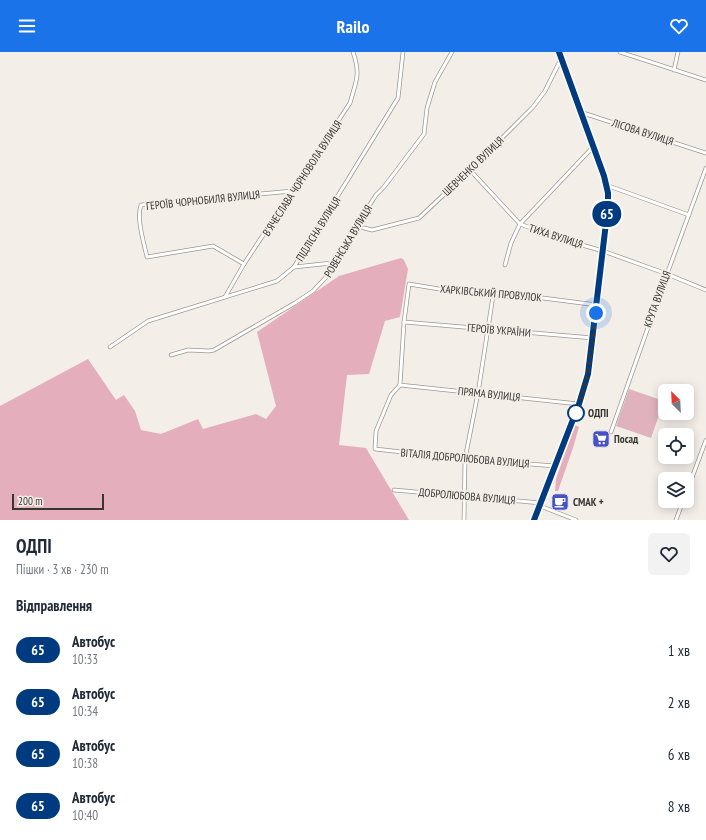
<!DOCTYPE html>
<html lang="uk">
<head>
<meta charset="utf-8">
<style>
	body { margin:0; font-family:"PT Sans Narrow",sans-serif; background:#f2f2f3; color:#1f2937; height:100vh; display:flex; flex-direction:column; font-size:15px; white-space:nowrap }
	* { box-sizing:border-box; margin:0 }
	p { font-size:13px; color:#747a83 }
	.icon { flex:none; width:22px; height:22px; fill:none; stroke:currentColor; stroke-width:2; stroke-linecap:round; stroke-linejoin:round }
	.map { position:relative; height:468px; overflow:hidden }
	.side { display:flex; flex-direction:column; background:#fff; flex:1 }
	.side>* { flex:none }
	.badge { padding:0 8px; border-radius:13px; font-size:14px; line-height:26px }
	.needle { width:26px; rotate:336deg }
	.tools { position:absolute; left:658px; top:332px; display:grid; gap:8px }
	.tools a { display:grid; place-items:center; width:36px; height:36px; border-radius:6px; background:#fff; box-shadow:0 2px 10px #0003; font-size:20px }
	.scale { position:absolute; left:12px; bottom:10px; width:92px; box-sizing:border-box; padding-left:4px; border:2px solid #383633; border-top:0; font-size:11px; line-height:14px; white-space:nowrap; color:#383633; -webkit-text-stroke:3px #f4eee8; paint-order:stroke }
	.you { position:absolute; width:20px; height:20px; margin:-10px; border:3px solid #fff; border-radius:50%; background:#1a73e8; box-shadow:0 0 0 6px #1a73e833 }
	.map>.badge { position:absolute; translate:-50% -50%; box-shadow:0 0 0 2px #fff }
	h2 { padding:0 16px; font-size:15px; line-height:36px }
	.round { display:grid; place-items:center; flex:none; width:42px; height:42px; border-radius:6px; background:#f2f2f3 }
	.summary { display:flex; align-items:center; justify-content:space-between; height:68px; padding:0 16px }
	h1 { font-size:19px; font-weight:600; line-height:30px }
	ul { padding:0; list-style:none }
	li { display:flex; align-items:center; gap:12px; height:52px; padding:0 16px }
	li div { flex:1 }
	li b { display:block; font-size:15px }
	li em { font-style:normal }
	li .badge { min-width:44px; font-weight:700; text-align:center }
	header { display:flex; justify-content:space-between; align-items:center; height:52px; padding:0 16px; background:#1a73e8; color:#fff; font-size:18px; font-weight:600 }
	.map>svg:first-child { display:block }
	.green { fill:#e0b2bd }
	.forest { fill:#e5aebc }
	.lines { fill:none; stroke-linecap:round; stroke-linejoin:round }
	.street-casing { stroke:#9d9792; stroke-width:4.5 }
	.primary-casing { stroke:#9d9792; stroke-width:6 }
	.street { stroke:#fff; stroke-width:3 }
	.primary { stroke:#fff; stroke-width:4.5 }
	.line-casing { stroke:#fff; stroke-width:9 }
	.line { stroke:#003b80; stroke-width:6 }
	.walk { stroke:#383633; stroke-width:4; stroke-dasharray:0 7.2 }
	.stop-dot { fill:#fff; stroke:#003b80; stroke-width:2 }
	.labels { text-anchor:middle; stroke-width:4; stroke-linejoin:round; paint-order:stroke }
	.street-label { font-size:11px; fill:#383633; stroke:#f4eee8 }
	.stop-label { font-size:11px; font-weight:bold; fill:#383633; stroke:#f4eee8; text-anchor:start }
	.poi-label { font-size:11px; font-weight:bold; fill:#383633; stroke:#f4eee8; text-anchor:start }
</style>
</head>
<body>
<header><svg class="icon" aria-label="menu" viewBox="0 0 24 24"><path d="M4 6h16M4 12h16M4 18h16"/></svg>Railo<svg class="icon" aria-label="heart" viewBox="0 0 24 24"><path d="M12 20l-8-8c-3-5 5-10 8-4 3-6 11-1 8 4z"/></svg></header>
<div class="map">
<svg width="706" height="468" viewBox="0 0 706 468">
	<rect width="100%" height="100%" fill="#f4eee8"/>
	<polygon class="green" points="629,337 664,349 651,386 616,374"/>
	<g class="forest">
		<polygon points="401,206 404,208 408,217 400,265 385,269 369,322 347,323 339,393 366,396 409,468 0,468 0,354 88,307 116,348 124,343 135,359 141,378 161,382 198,367 203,377 256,362 266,367 276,354 257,280 339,224"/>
		<polygon points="575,373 579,375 573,396 558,439 555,439 556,427"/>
	</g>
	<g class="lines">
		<defs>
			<g id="street">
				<polyline points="620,0 706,28"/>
				<polyline points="674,18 678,0"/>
				<polyline points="580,60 706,101"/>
				<polyline points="470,118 520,172 561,187 603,199 667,222 706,238"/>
				<polyline points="606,133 689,163"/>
				<polyline points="356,174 372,178 419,166 470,118 533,55 545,39 561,7"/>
				<path d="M244 212 213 194 147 205C144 191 136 166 141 153L293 139"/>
				<polyline points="505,213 511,191 520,172 593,95"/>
				<polyline points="294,215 332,211"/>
				<path d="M225 245 244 212 350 51C356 29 361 23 353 0"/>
				<polyline points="404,270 593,286"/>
				<polyline points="110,295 148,269 277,229 294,215 398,46 403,0"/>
				<polyline points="171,303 188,298 209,299 214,298 295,251 313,239 330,221 332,211 376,143 384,135 424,82 427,56 435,30 452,0"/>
				<polyline points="400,333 579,352"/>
				<polyline points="611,380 667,222 706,116"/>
				<polyline points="555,414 465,407 375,397 376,379 391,343 400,333 404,270 409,232 451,239 471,238 493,244 535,245 597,253"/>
				<polyline points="394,438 541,451"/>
				<polyline points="687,439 706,388"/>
				<polyline points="540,454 576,468"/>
				<polyline points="464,468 465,407 478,341 493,244"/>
				<polyline points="676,468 683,449"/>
			</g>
			<polyline id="primary" points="534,468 579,352 588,322 608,153 608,141 603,124 559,0"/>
		</defs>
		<use href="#street" class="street-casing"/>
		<use href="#primary" class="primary-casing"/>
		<use href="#street" class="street"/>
		<use href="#primary" class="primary"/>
	</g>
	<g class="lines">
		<defs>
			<polyline id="line" points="534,468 579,352 588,322 608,154 608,141 604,124 559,0"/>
		</defs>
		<use href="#line" class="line-casing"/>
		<use href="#line" class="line"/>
		<path class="walk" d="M576 361 575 364C588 331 592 296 596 261"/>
	</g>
	<defs>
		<symbol id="supermarket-square" viewBox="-11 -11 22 22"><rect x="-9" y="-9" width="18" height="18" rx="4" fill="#4752c7" stroke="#f4eee8"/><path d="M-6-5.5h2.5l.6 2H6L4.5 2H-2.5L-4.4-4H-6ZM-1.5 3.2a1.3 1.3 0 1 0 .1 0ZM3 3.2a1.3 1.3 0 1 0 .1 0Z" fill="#fff"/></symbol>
		<symbol id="cafe-square" viewBox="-11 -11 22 22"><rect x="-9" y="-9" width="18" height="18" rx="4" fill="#4752c7" stroke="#f4eee8"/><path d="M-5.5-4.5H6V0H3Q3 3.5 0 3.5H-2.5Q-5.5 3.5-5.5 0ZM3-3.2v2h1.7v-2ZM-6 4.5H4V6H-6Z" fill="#fff"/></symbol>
	</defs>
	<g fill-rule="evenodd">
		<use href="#supermarket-square" x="591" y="377" width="20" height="20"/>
		<use href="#cafe-square" x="550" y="440" width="20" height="20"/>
	</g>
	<circle class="stop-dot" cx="576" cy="361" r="8"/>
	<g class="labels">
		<g class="street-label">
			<text transform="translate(643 80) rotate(18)" y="4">ЛІСОВА ВУЛИЦЯ</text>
			<text transform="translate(473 114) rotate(-44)" y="4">ШЕВЧЕНКО ВУЛИЦЯ</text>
			<text transform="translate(302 126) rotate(-57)" y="4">В'ЯЧЕСЛАВА ЧОРНОВОЛА ВУЛИЦЯ</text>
			<text transform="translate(203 148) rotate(-6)" y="4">ГЕРОЇВ ЧОРНОБИЛЯ ВУЛИЦЯ</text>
			<text transform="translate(318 177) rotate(-58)" y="4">ПІДЛІСНА ВУЛИЦЯ</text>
			<text transform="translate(556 184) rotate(18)" y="4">ТИХА ВУЛИЦЯ</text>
			<text transform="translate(348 189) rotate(-59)" y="4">РОВЕНСЬКА ВУЛИЦЯ</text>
			<text transform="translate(491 241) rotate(5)" y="4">ХАРКІВСЬКИЙ ПРОВУЛОК</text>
			<text transform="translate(657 247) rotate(-70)" y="4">КРУТА ВУЛИЦЯ</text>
			<text transform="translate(499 278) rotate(5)" y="4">ГЕРОЇВ УКРАЇНИ</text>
			<text transform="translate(489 342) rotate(6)" y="4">ПРЯМА ВУЛИЦЯ</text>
			<text transform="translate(465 406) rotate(5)" y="4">ВІТАЛІЯ ДОБРОЛЮБОВА ВУЛИЦЯ</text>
			<text transform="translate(467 444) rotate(5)" y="4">ДОБРОЛЮБОВА ВУЛИЦЯ</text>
		</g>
		<g class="stop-label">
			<text x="588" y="365">ОДПІ</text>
		</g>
		<g class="poi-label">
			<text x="614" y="391">Посад</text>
			<text x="573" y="454">СМАК +</text>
		</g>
	</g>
</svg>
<div class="tools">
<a><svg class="needle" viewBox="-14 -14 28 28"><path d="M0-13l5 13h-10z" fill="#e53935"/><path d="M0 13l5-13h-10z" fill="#747a83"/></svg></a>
<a><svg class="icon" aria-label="locate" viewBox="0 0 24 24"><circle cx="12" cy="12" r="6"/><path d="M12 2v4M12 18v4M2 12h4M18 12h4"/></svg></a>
<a><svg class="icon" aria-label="layers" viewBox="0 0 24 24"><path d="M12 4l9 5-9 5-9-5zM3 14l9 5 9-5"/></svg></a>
</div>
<div class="scale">200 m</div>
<div class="you" style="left:596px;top:261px"></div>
<b class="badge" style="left:607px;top:162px;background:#003b80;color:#fff">65</b>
</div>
<section class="side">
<div class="summary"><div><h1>ОДПІ</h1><p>Пішки · 3 хв · 230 m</p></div><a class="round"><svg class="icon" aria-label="heart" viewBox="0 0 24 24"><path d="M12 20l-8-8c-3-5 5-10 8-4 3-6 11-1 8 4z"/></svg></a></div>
<h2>Відправлення</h2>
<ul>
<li><span class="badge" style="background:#003b80;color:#fff">65</span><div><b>Автобус</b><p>10:33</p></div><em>1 хв</em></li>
<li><span class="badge" style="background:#003b80;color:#fff">65</span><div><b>Автобус</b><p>10:34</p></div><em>2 хв</em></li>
<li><span class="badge" style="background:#003b80;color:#fff">65</span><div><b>Автобус</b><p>10:38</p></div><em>6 хв</em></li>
<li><span class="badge" style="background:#003b80;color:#fff">65</span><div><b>Автобус</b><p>10:40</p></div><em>8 хв</em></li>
</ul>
</section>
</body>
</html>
